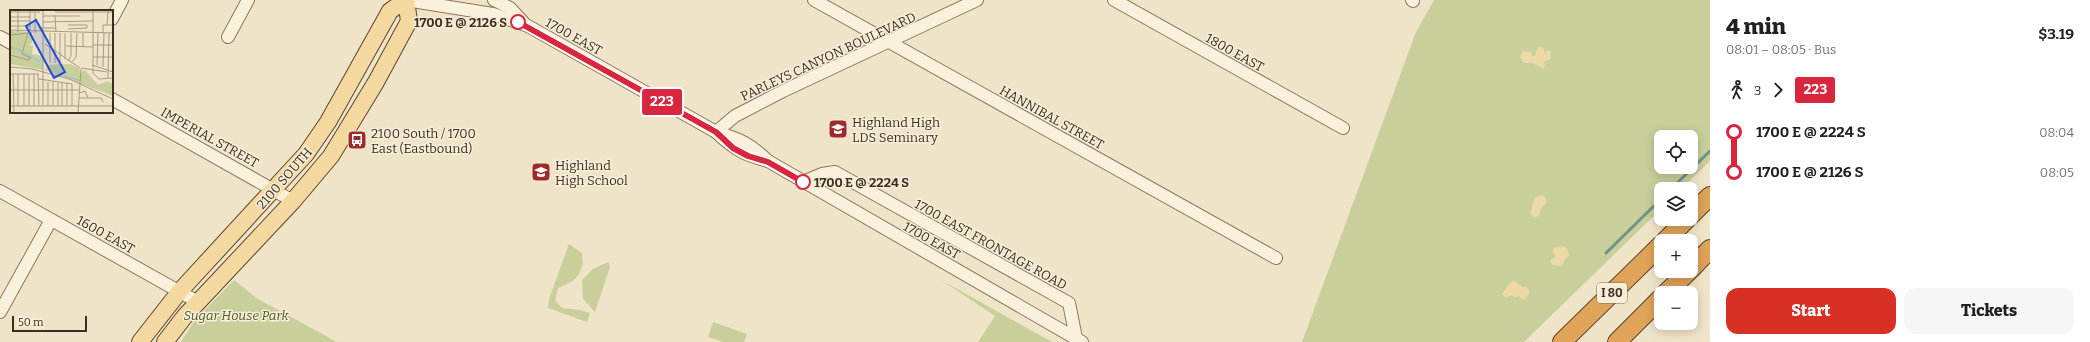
<!DOCTYPE html>
<html lang="en">
<head>
<meta charset="utf-8">
<style>
	body { margin:0; font-family:Bitter,serif; background:#f6f6f6; color:#202124; height:100vh; display:flex; flex-direction:column; font-size:15px; white-space:nowrap }
	* { box-sizing:border-box; margin:0 }
	p { font-size:13px; color:#757577 }
	.icon { flex:none; width:22px; height:22px; fill:none; stroke:currentColor; stroke-width:2; stroke-linecap:round; stroke-linejoin:round }
	.map { position:relative; flex:1; overflow:hidden }
	.side { display:flex; flex-direction:column; background:#fff; width:380px }
	.side>* { flex:none }
	.badge { padding:0 8px; border-radius:3px; font-size:14px; line-height:26px }
	.fabs { position:absolute; left:1654px; top:130px; display:grid; gap:8px }
	.fabs a { display:grid; place-items:center; width:44px; height:44px; border-radius:8px; background:#fff; box-shadow:0 2px 10px #0003; font-size:20px }
	.scale { position:absolute; left:12px; bottom:10px; width:75px; box-sizing:border-box; padding-left:4px; border:2px solid #3d2e20; border-top:0; font-size:11px; line-height:14px; white-space:nowrap; color:#3d2e20; -webkit-text-stroke:3px #f7eed8; paint-order:stroke }
	.map>.badge { position:absolute; translate:-50% -50%; box-shadow:0 0 0 2px #fff }
	.legs { display:flex; align-items:center; gap:6px; height:44px; padding:0 16px; font-size:13px }
	.legs p { margin-inline-start:auto }
	.headline { display:flex; align-items:center; justify-content:space-between; height:68px; padding:0 16px }
	h1 { font-size:22px; font-weight:800; line-height:30px }
	.cta { display:flex; gap:8px; margin-top:auto; padding:8px 16px }
	.cta a { flex:1; height:46px; border-radius:12px; background:#d93025; color:#fff; font-size:16px; font-weight:800; line-height:46px; text-align:center }
	.cta a+a { background:#f6f6f6; color:#202124 }
	ul { padding:0 16px; list-style:none }
	li { display:flex; align-items:center; gap:14px; height:40px; font-size:15px }
	li i { display:grid; place-items:center; width:6px; height:100%; margin:0 5px; background:currentColor }
	li i::after { content:''; width:10px; height:10px; margin:-5px; border:3px solid; border-radius:50%; background:#fff }
	li p { margin-inline-start:auto }
	li:first-child i { background:linear-gradient(#0000 50%,currentColor 0) }
	li:last-child i { background:linear-gradient(currentColor 50%,#0000 0) }
	main { display:flex; flex:1; min-height:0 }
	.map>svg:first-child { display:block }
	.green { fill:#c9cf9b; fill-rule:evenodd }
	.sand { fill:#ecd9a5 }
	.lines { fill:none; stroke-linecap:round; stroke-linejoin:round }
	.stream { stroke:#6f938a; stroke-width:3 }
	.minor-casing { stroke:#8d765c; stroke-width:14 }
	.major-casing { stroke:#5b4430; stroke-width:18 }
	.highway-casing { stroke:#5b4430; stroke-width:20 }
	.minor { stroke:#faf1dc; stroke-width:12 }
	.major { stroke:#f3d9a0; stroke-width:16 }
	.highway { stroke:#e0a458; stroke-width:18 }
	.line-1-casing { stroke:#fff; stroke-width:9 }
	.line-1 { stroke:#d7263d; stroke-width:6 }
	.stop-1-dot { fill:#fff; stroke:#d7263d; stroke-width:2 }
	.labels { text-anchor:middle; stroke-width:3; stroke-linejoin:round; paint-order:stroke }
	.shield { fill:#f7eed8; stroke:#756857; stroke-width:1 }
	.shield-label { font-size:12px; font-weight:bold; fill:#3d2e20 }
	.stop-label { font-size:13px; font-weight:bold; fill:#3d2e20; stroke:#f7eed8; text-anchor:end }
	.street-label { font-size:13px; fill:#3d2e20; stroke:#f7eed8 }
	.poi-label { font-size:13px; fill:#3d2e20; stroke:#f7eed8; text-anchor:start }
	.park-label { font-size:13px; font-style:italic; fill:#4d5a26; stroke:#f7eed8 }
	.inset-river { fill:none; stroke:#a9c4bc; stroke-width:2 }
	.inset-road { fill:none; stroke:#a89b85; stroke-width:1 }
	.view { fill:#1d4ed8; fill-opacity:0.15; stroke:#1d4ed8; stroke-width:2 }
	.inset-edge { fill:none; stroke:#3d2e20; stroke-width:2 }
</style>
</head>
<body>
<main>
<div class="map">
<svg width="1710" height="342" viewBox="0 0 1710 342">
	<rect width="100%" height="100%" fill="#f0e4c8"/>
	<g class="green">
		<path d="M1434 0H1710V161L1681 189H1661V209L1524 342H1302L1416 32ZM1661 137H1691V167H1661Z"/>
		<polygon points="569,244 582,253 583,264 579,274 573,281 558,288 555,300 562,308 580,310 590,313 587,322 548,308 549,299"/>
		<polygon points="608,262 610,267 595,312 583,299 582,280 593,269"/>
		<polygon points="234,280 258,299 337,342 181,342 195,320"/>
		<polygon points="941,280 1052,342 978,342 995,316"/>
		<polygon points="713,322 747,334 744,342 723,342 708,337"/>
	</g>
	<g class="sand">
		<polygon points="1538,47 1542,47 1545,52 1549,50 1551,51 1550,60 1544,61 1545,66 1543,69 1533,63 1524,63 1520,57 1523,51 1531,52 1532,56 1535,56"/>
		<path d="M1542 195 1545 196 1547 202 1540 210 1539 216 1534 217 1530 214C1533 208 1532 202 1536 197Z"/>
		<polygon points="1562,246 1567,248 1569,256 1565,259 1562,266 1552,265 1550,261 1556,256 1553,253 1553,248"/>
		<polygon points="1514,280 1522,287 1527,287 1529,290 1529,294 1523,300 1519,296 1515,297 1511,295 1506,298 1502,294 1509,284"/>
	</g>
	<g class="lines">
		<g class="stream">
			<polyline points="1671,189 1710,151"/>
			<polyline points="1606,253 1661,199"/>
		</g>
		<defs>
			<g id="minor">
				<path d="M406 0 493 14 528 26 716 132C740 139 750 144 768 161L1082 342"/>
				<polyline points="494,0 510,8 524,23"/>
				<polyline points="814,0 1276,258"/>
				<polyline points="1114,0 1343,128"/>
				<polyline points="1412,0 1413,1"/>
				<polyline points="112,19 122,0"/>
				<polyline points="0,37 11,43"/>
				<polyline points="228,37 248,0"/>
				<polyline points="112,99 293,201"/>
				<polyline points="716,132 735,116 783,91 977,0"/>
				<path d="M717 133C734 149 744 155 768 161"/>
				<polyline points="803,182 822,174 835,172 1069,303 1076,338"/>
				<polyline points="0,191 198,302"/>
				<polyline points="0,312 51,220"/>
			</g>
			<g id="major">
				<polyline points="140,342 180,291 306,154 328,122 390,11 406,0"/>
				<polyline points="165,342 185,316 293,201 331,156 376,82 409,21 406,0"/>
			</g>
			<g id="highway">
				<polyline points="1691,215 1710,196"/>
				<polyline points="1665,241 1687,219"/>
				<polyline points="1691,269 1710,249"/>
				<polyline points="1666,293 1689,271"/>
				<polyline points="1562,342 1661,245"/>
				<polyline points="1617,342 1661,298"/>
			</g>
		</defs>
		<use href="#minor" class="minor-casing"/>
		<use href="#major" class="major-casing"/>
		<use href="#highway" class="highway-casing"/>
		<use href="#minor" class="minor"/>
		<use href="#major" class="major"/>
		<use href="#highway" class="highway"/>
	</g>
	<g class="lines">
		<defs>
			<polyline id="line-1" points="518,22 716,132 733,148 748,156 768,162 803,182"/>
		</defs>
		<use href="#line-1" class="line-1-casing"/>
		<use href="#line-1" class="line-1"/>
	</g>
	<defs>
		<symbol id="school-square" viewBox="-11 -11 22 22"><rect x="-9" y="-9" width="18" height="18" rx="4" fill="#9e2a2b" stroke="#f7eed8"/><path d="M0-5L7-2L0 1L-7-2ZM-4 1L0 2.5L4 1V4Q0 6-4 4Z" fill="#fff"/></symbol>
		<symbol id="bus-square" viewBox="-11 -11 22 22"><rect x="-9" y="-9" width="18" height="18" rx="4" fill="#9e2a2b" stroke="#f7eed8"/><path d="M-5-6H5V4H4V6H2V4H-2V6H-4V4H-5ZM-3.5-4V0h7V-4ZM-3.5 1.2v1.5H-2V1.2ZM2 1.2v1.5H3.5V1.2Z" fill="#fff"/></symbol>
	</defs>
	<g fill-rule="evenodd">
		<use href="#school-square" x="827" y="118" width="22" height="22"/>
		<use href="#bus-square" x="346" y="129" width="22" height="22"/>
		<use href="#school-square" x="530" y="161" width="22" height="22"/>
	</g>
	<g class="stop-1-dot">
		<circle cx="518" cy="22" r="7"/>
		<circle cx="803" cy="182" r="7"/>
	</g>
	<g class="labels">
		<rect class="shield" x="1597" y="283" width="30" height="20" rx="3"/>
		<g class="shield-label">
			<text x="1612" y="297">I 80</text>
		</g>
		<g class="stop-label">
			<text x="507" y="27">1700 E @ 2126 S</text>
			<text x="814" y="187" text-anchor="start">1700 E @ 2224 S</text>
		</g>
		<g class="street-label">
			<text transform="translate(574 36) rotate(29)" y="5">1700 EAST</text>
			<text transform="translate(1235 52) rotate(29)" y="5">1800 EAST</text>
			<text transform="translate(828 56) rotate(-25)" y="5">PARLEYS CANYON BOULEVARD</text>
			<text transform="translate(1052 117) rotate(29)" y="5">HANNIBAL STREET</text>
			<text transform="translate(210 137) rotate(29)" y="5">IMPERIAL STREET</text>
			<text transform="translate(284 178) rotate(-49)" y="5">2100 SOUTH</text>
			<text transform="translate(106 234) rotate(29)" y="5">1600 EAST</text>
			<text transform="translate(932 240) rotate(29)" y="5">1700 EAST</text>
			<text transform="translate(991 244) rotate(29)" y="5">1700 EAST FRONTAGE ROAD</text>
		</g>
		<g class="poi-label">
			<text x="852" y="127">Highland High<tspan x="852" dy="15">LDS Seminary</tspan></text>
			<text x="371" y="138">2100 South / 1700<tspan x="371" dy="15">East (Eastbound)</tspan></text>
			<text x="555" y="170">Highland<tspan x="555" dy="15">High School</tspan></text>
		</g>
		<g class="park-label">
			<text x="236" y="320">Sugar House Park</text>
		</g>
	</g>
	<g transform="translate(10 10)">
		<rect width="103" height="103" fill="#f0e4c8"/>
		<path d="M0 21 22 22V33L19 35 23 36 22 44 33 46V60L0 54ZM60 54 69 58 70 63 75 60 88 75 98 71 103 74V86L35 60 37 55Z" fill="#c9cf9b"/>
		<path class="inset-river" d="M0 37 12 41M13 42 30 52M54 66 69 70"/>
		<path class="inset-road" d="M33 0V96M83 0V63L89 69 103 68M0 2H30M45 2H103M45 5 46 22M33 6H70M0 7H20M0 11H20M33 12 83 11M97 15 98 1M0 16H20M29 18H46M58 19 77 18V15H58M0 20 103 23M20 21V0M8 22V0M25 23V2M93 23V15H103M0 25 18 23 12 44 21 48 18 50 0 45M35 34 70 58M83 35H103M55 36 83 37M73 37V23M83 47H103M55 49V23M58 51 61 46V23M40 53V23M45 53V23M50 53V23M61 53 66 47 67 23M82 55 103 62M87 55 88 23M0 57 22 59 59 69 103 89M93 57 94 23M71 58 97 62M0 64H29M3 64 4 103M8 64V96M19 64V96M28 64 29 96M98 68 99 23M29 69 62 74V96M38 72V96M43 72V96M52 73V96M57 73V96M0 80H69M69 83 75 81 78 88M69 88H91L93 92M0 96H103M14 96V64M24 96V64M48 96V73M68 103 71 59"/>
		<path class="view" d="M26 10 55 62 44 68 16 16Z"/>
		<rect width="103" height="103" class="inset-edge"/>
	</g>
</svg>
<div class="fabs">
<a><svg class="icon" aria-label="locate" viewBox="0 0 24 24"><circle cx="12" cy="12" r="6"/><path d="M12 2v4M12 18v4M2 12h4M18 12h4"/></svg></a>
<a><svg class="icon" aria-label="layers" viewBox="0 0 24 24"><path d="M12 4l9 5-9 5-9-5zM3 14l9 5 9-5"/></svg></a>
<a>+</a>
<a>−</a>
</div>
<div class="scale">50 m</div>
<b class="badge" style="left:662px;top:102px;background:#d7263d;color:#fff">223</b>
</div>
<section class="side">
<div class="headline"><div><h1>4 min</h1><p>08:01 – 08:05 · Bus</p></div><b>$3.19</b></div>
<div class="legs"><svg class="icon" aria-label="walk" viewBox="0 0 24 24"><circle cx="13" cy="4" r="2"/><path d="M13 8l-2 6 4 7M11 14l-3 7M7 12l3-4h3l4 4"/></svg>3<svg class="icon" aria-label="forward" viewBox="0 0 24 24"><path d="M9 5l7 7-7 7"/></svg><b class="badge" style="background:#d7263d;color:#fff">223</b></div>
<ul>
<li><i style="color:#d7263d"></i><b>1700 E @ 2224 S</b><p>08:04</p></li>
<li><i style="color:#d7263d"></i><b>1700 E @ 2126 S</b><p>08:05</p></li>
</ul>
<div class="cta"><a>Start</a><a>Tickets</a></div>
</section>
</main>
</body>
</html>
